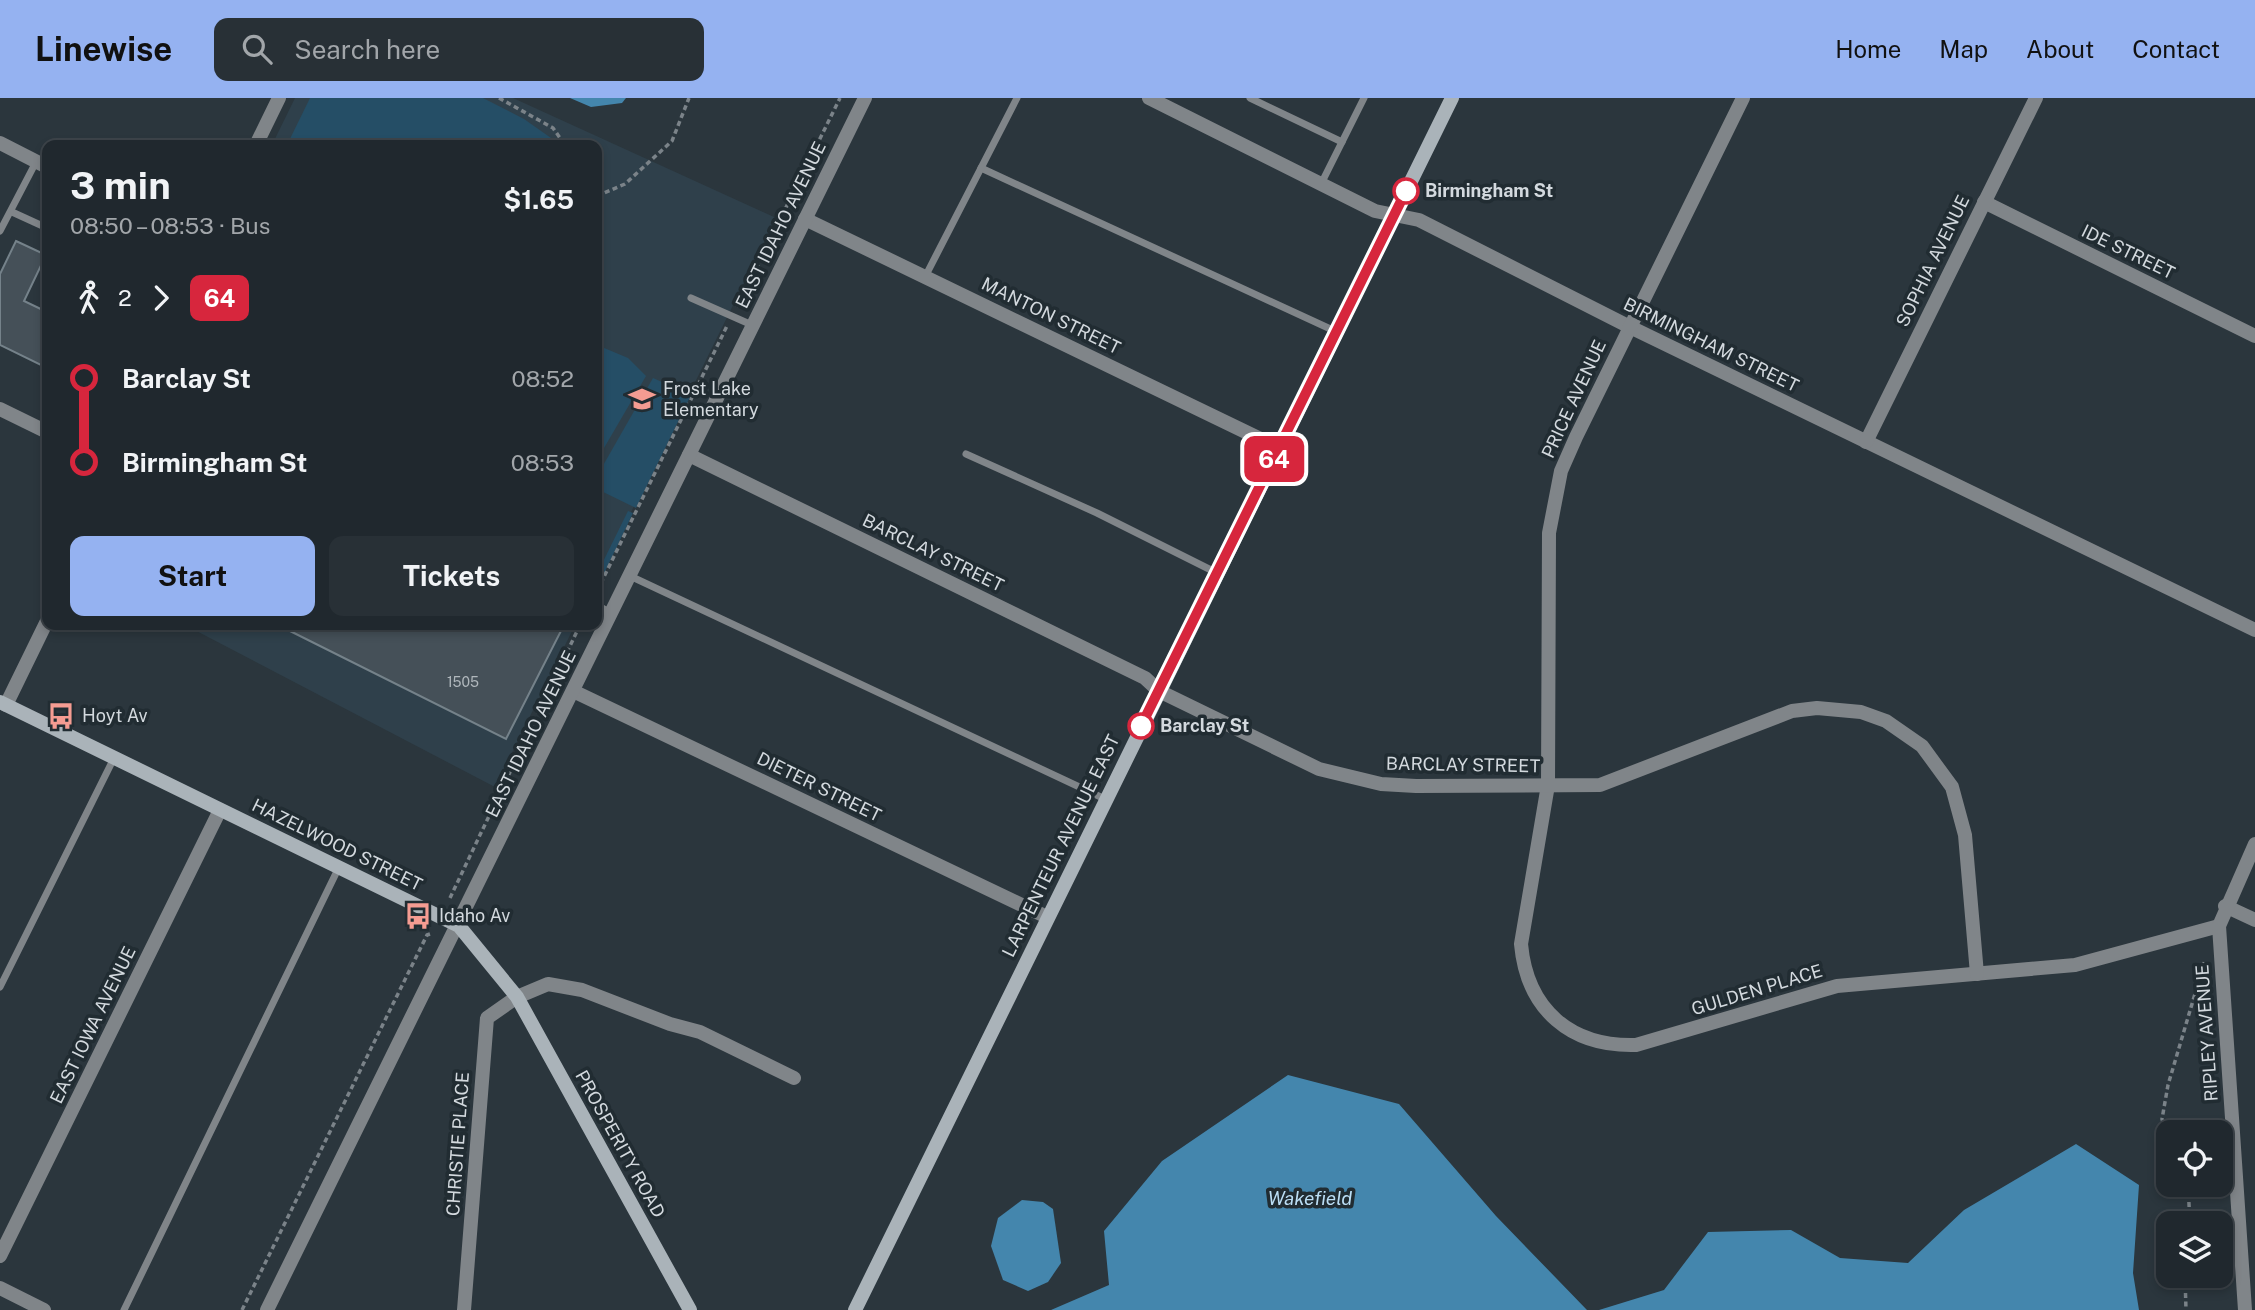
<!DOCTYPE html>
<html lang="en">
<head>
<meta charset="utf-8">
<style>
	body { margin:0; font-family:"Public Sans",sans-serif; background:#283036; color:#f1f3f6; height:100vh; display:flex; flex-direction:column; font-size:26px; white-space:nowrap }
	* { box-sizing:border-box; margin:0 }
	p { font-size:23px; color:#a2a6aa }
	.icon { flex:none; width:38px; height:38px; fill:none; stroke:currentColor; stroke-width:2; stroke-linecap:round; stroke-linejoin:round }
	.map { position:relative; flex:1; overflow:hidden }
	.sheet { position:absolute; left:42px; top:42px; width:560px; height:490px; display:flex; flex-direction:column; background:#20282e; border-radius:14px; box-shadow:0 4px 10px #0003,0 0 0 2px #3d444a }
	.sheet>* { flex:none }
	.badge { padding:0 14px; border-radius:10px; font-size:24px; line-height:46px }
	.fabs { position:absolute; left:2156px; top:1022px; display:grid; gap:14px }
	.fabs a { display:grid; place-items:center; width:77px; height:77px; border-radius:14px; background:#20282e; box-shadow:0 4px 10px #0003,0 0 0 2px #3d444a; font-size:35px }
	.map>.badge { position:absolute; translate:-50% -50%; box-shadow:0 0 0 4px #fff }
	.legs { display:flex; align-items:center; gap:10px; height:77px; padding:0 28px; font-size:23px }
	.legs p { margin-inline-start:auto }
	.overview { display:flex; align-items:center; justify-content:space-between; height:119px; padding:0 28px }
	h1 { font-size:38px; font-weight:700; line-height:52px }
	.button { display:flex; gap:14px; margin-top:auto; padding:14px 28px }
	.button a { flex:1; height:80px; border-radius:14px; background:#95b2f1; color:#111; font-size:28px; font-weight:700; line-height:80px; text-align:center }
	.button a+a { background:#283036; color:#f1f3f6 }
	ul { padding:0 28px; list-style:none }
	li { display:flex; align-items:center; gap:24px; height:84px; font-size:26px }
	li i { display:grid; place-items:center; width:10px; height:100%; margin:0 9px; background:currentColor }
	li i::after { content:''; width:18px; height:18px; margin:-9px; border:5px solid; border-radius:50%; background:#20282e }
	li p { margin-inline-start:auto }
	li:first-child i { background:linear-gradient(#0000 50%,currentColor 0) }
	li:last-child i { background:linear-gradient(currentColor 50%,#0000 0) }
	header { display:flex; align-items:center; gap:42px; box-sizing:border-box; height:98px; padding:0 35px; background:#95b2f1; color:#111 }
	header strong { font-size:33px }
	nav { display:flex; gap:38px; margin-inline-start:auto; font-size:24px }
	.search { width:490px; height:63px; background:#283036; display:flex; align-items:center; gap:18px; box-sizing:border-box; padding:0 24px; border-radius:14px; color:#a2a6aa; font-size:26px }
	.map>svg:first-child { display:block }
	.built { fill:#2f404b }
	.green { fill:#254e66 }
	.water { fill:#4486ad }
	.building { fill:#455058; stroke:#75828a; stroke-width:2 }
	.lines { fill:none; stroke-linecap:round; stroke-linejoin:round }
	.path { stroke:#7b8389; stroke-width:3.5; stroke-dasharray:5 3.5; stroke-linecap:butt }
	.lane { stroke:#808589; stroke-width:7 }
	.street { stroke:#808589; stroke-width:14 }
	.secondary { stroke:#aab3b9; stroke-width:14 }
	.line-1-casing { stroke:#fff; stroke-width:16 }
	.line-1 { stroke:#d7263d; stroke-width:10 }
	.stop-1-dot { fill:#fff; stroke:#d7263d; stroke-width:3.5 }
	.labels { text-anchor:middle; stroke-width:7; stroke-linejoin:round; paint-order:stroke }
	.number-label { font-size:14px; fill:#b0b7bc }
	.stop-label { font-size:18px; font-weight:bold; fill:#d3d9de; stroke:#212c32; text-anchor:start }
	.street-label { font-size:18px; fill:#d3d9de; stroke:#212c32 }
	.poi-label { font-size:18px; fill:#d3d9de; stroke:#212c32; text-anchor:start }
	.water-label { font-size:19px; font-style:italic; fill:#bbdef5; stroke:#212c32 }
</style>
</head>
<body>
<header>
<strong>Linewise</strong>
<div class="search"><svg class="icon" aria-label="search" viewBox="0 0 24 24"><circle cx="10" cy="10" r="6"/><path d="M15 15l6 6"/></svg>Search here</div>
<nav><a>Home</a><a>Map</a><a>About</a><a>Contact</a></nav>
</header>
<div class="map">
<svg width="2255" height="1212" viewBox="0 0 2255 1212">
	<rect width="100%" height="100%" fill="#2b363d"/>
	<g class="built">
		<polygon points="295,0 513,0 776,120 597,483 597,47 272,47"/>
		<polygon points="185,527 575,527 495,689"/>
	</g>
	<g class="green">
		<polygon points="310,0 483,0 524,21 561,47 287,47"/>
		<polygon points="597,247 628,260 646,278 597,362"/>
		<polygon points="653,280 691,297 636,410 597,391 597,378"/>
		<polygon points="628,413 633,415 597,490 597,476"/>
	</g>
	<g class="water">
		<polygon points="570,0 626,0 622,5 591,9"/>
		<polygon points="1288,977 1399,1006 1496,1118 1587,1212 1051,1212 1109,1187 1104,1133 1162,1063"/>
		<polygon points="2076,1046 2139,1087 2133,1175 2139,1212 1599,1212 1664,1192 1708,1134 1791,1132 1840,1160 1908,1165 1964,1112"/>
		<polygon points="1022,1102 1043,1104 1053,1111 1061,1165 1048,1184 1028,1193 1003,1182 991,1148 998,1120"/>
	</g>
	<g class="building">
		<polygon points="16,143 46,157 24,203 47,214 47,270 0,247 0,176"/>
		<polygon points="278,527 564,527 506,641"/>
	</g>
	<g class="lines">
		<g class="path">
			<polyline points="499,0 553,30 565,47"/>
			<polyline points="597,98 625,86 672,43 689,0"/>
			<polyline points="737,209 840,0"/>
			<polyline points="597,493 727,228"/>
			<polyline points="450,800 580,527"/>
			<polyline points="2168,1041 2162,1021 2168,987 2205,862"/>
			<polyline points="2188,1087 2190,1125"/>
			<polyline points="2185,1178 2186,1212"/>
			<polyline points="242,1212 427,837 430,836"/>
		</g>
		<g class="lane">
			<polyline points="1250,0 1342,44"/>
			<polyline points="981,70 1337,234"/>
			<polyline points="1321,86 1364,0"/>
			<polyline points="12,114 47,130"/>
			<polyline points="0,133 36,64"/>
			<polyline points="925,179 1017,0"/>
			<polyline points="691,200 752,227"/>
			<polyline points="966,356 1097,415 1217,475"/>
			<polyline points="630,478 1105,701"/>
			<polyline points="597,507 611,515"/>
			<polyline points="0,889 114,660"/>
			<polyline points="124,1212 339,769"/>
		</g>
		<g class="street">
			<polyline points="1149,0 1375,113 1419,122 1630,229 2255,532"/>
			<path d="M1743 0 1576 339 1561 373 1549 435 1548 687 1521 846C1527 912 1571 949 1636 947L1837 888 2075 867 2219 828"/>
			<polyline points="0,45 47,69"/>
			<polyline points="256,47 279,0"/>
			<polyline points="1984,104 2255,238"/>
			<polyline points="805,121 1279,350"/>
			<polyline points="0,311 47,334"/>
			<polyline points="1866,344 2036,0"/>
			<polyline points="689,357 1145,580 1159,593 1319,671 1381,686 1416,688 1600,687 1792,613 1817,610 1861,614 1886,623 1922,648 1952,689 1965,737 1977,876"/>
			<polyline points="573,593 1047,819"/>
			<polyline points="6,607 47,523"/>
			<polyline points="2225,808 2255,822"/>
			<polyline points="0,1158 220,712"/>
			<polyline points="0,1190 44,1212"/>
			<polyline points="267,1212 865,0"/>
			<polyline points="464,1212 487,920 517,899 548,886 582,892 670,926 700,934 794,980"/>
			<polyline points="2245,1212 2219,828 2255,746"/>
		</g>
		<g class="secondary">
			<polyline points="0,604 459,828 517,899 690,1212"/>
			<polyline points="855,1212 1452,0"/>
		</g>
	</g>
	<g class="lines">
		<defs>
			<polyline id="line-1" points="1141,628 1406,93"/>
		</defs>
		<use href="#line-1" class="line-1-casing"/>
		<use href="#line-1" class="line-1"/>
	</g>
	<defs>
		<symbol id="school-bare" viewBox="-9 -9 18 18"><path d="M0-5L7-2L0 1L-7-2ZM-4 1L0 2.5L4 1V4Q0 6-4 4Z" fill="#f59c92" stroke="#212c32" stroke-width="2.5" paint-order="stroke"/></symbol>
		<symbol id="bus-bare" viewBox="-9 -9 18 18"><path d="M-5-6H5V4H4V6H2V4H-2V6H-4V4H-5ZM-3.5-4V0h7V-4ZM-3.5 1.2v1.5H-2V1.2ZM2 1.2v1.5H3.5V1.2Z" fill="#f59c92" stroke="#212c32" stroke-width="2.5" paint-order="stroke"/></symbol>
	</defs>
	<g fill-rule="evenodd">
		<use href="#school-bare" x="623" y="282" width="38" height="38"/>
		<use href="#bus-bare" x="42" y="599" width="38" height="38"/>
		<use href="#bus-bare" x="399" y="799" width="38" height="38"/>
	</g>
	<g class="stop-1-dot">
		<circle cx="1406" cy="93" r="12"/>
		<circle cx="1141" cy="628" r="12"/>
	</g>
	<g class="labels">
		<g class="number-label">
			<text x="463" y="589">1505</text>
		</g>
		<g class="stop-label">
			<text x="1425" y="99">Birmingham St</text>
			<text x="1160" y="634">Barclay St</text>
		</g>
		<g class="street-label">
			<text transform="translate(781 127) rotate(-64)" y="6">EAST IDAHO AVENUE</text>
			<text transform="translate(2128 154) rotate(26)" y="6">IDE STREET</text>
			<text transform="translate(1933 163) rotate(-64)" y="6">SOPHIA AVENUE</text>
			<text transform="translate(1051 218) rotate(26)" y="6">MANTON STREET</text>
			<text transform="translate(1711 247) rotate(26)" y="6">BIRMINGHAM STREET</text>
			<text transform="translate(1574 301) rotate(-65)" y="6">PRICE AVENUE</text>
			<text transform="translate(933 455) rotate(26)" y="6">BARCLAY STREET</text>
			<text transform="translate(531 636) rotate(-64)" y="6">EAST IDAHO AVENUE</text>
			<text transform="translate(1463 667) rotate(1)" y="6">BARCLAY STREET</text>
			<text transform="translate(819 689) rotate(26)" y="6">DIETER STREET</text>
			<text transform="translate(337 747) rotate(26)" y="6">HAZELWOOD STREET</text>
			<text transform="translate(1061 748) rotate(-64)" y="6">LARPENTEUR AVENUE EAST</text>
			<text transform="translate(1757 892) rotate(-17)" y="6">GULDEN PLACE</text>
			<text transform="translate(93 927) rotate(-64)" y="6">EAST IOWA AVENUE</text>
			<text transform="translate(2207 935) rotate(-94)" y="6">RIPLEY AVENUE</text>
			<text transform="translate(458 1046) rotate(-86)" y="6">CHRISTIE PLACE</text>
			<text transform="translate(620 1046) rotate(61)" y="6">PROSPERITY ROAD</text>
		</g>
		<g class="poi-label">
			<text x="663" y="297">Frost Lake<tspan x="663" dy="21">Elementary</tspan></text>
			<text x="82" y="624">Hoyt Av</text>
			<text x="439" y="824">Idaho Av</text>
		</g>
		<g class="water-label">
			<text x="1310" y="1107">Wakefield</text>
		</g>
	</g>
</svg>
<div class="fabs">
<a><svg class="icon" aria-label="locate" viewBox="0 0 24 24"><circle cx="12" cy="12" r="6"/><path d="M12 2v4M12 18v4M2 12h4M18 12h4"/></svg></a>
<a><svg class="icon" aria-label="layers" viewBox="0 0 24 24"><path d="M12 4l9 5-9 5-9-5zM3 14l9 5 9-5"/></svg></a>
</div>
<b class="badge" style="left:1274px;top:361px;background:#d7263d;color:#fff">64</b>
<section class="sheet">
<div class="overview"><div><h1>3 min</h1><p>08:50 – 08:53 · Bus</p></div><b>$1.65</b></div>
<div class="legs"><svg class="icon" aria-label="walk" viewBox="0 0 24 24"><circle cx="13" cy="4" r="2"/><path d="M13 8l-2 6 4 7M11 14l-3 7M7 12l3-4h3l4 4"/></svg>2<svg class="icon" aria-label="forward" viewBox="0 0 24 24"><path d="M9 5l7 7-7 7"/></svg><b class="badge" style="background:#d7263d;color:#fff">64</b></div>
<ul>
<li><i style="color:#d7263d"></i><b>Barclay St</b><p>08:52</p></li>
<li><i style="color:#d7263d"></i><b>Birmingham St</b><p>08:53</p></li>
</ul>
<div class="button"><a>Start</a><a>Tickets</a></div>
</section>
</div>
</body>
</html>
